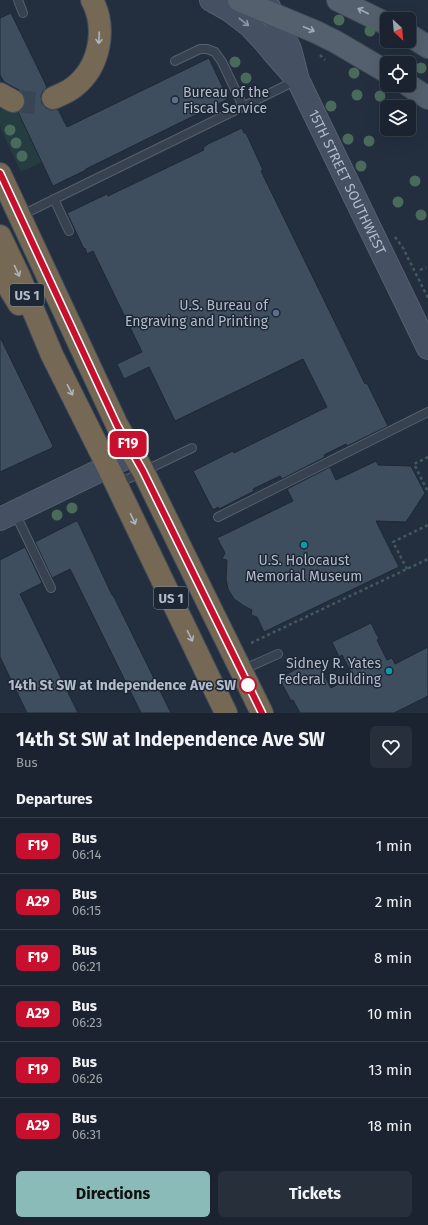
<!DOCTYPE html>
<html lang="en">
<head>
<meta charset="utf-8">
<style>
	body { margin:0; font-family:"Fira Sans",sans-serif; background:#272f3b; color:#f1f3f6; height:100vh; display:flex; flex-direction:column; font-size:15px; white-space:nowrap }
	* { box-sizing:border-box; margin:0 }
	p { font-size:13px; color:#9fa4aa }
	.icon { flex:none; width:22px; height:22px; fill:none; stroke:currentColor; stroke-width:2; stroke-linecap:round; stroke-linejoin:round }
	.map { position:relative; height:713px; overflow:hidden }
	.side { display:flex; flex-direction:column; background:#1a232f; flex:1 }
	.side>* { flex:none }
	.badge { padding:0 8px; border-radius:6px; font-size:14px; line-height:26px }
	.needle { width:26px; rotate:154deg }
	.buttons { position:absolute; left:380px; top:12px; display:grid; gap:8px }
	.buttons a { display:grid; place-items:center; width:36px; height:36px; border-radius:6px; background:#1a232f; box-shadow:0 4px 16px #0002,0 0 0 1px #38404b; font-size:20px }
	.map>.badge { position:absolute; translate:-50% -50%; box-shadow:0 0 0 2px #fff }
	h2 { padding:0 16px; font-size:15px; line-height:36px }
	.round { display:grid; place-items:center; flex:none; width:42px; height:42px; border-radius:6px; background:#272f3b }
	.summary { display:flex; align-items:center; justify-content:space-between; height:68px; padding:0 16px }
	h1 { font-size:19px; font-weight:700; line-height:30px }
	.primary-button { display:flex; gap:8px; margin-top:auto; padding:8px 16px }
	.primary-button a { flex:1; height:46px; border-radius:6px; background:#8bbbb9; color:#111; font-size:16px; font-weight:700; line-height:46px; text-align:center }
	.primary-button a+a { background:#272f3b; color:#f1f3f6 }
	ul { padding:0; list-style:none }
	li { display:flex; align-items:center; gap:12px; height:56px; padding:0 16px; border-top:1px solid #38404b }
	li div { flex:1 }
	li b { display:block; font-size:15px }
	li em { font-style:normal }
	li .badge { min-width:44px; font-weight:700; text-align:center }
	.map>svg:first-child { display:block }
	.green { fill:#253d40 }
	.building { fill:#3f4e5e; stroke:#1e2836 }
	.lines { fill:none; stroke-linecap:round; stroke-linejoin:round }
	.highway-tunnel { stroke:#394454; stroke-width:22; stroke-dasharray:22 11; stroke-linecap:butt }
	.lane-casing { stroke:#555f6d; stroke-width:10 }
	.secondary-casing { stroke:#555f6d; stroke-width:24 }
	.primary-casing { stroke:#404a58; stroke-width:24 }
	.highway-casing { stroke:#424c5a; stroke-width:24 }
	.path { stroke:#435a5d; stroke-width:2.5; stroke-dasharray:3 3; stroke-linecap:butt }
	.lane { stroke:#37414f; stroke-width:8 }
	.secondary { stroke:#455062; stroke-width:22 }
	.primary { stroke:#55606f; stroke-width:22 }
	.highway { stroke:#756854; stroke-width:22 }
	.tree { fill:#4a6b5c }
	.oneway { stroke:#a0aab8 }
	.oneway2 { stroke:#8c96a6 }
	.oneway3 { stroke:#adb4be }
	.line-casing { stroke:#fff; stroke-width:9 }
	.line { stroke:#c8102e; stroke-width:6 }
	.service-dot { fill:#5c6f8a; stroke:#1c2634; stroke-width:1.5 }
	.culture-dot { fill:#0f9aa8; stroke:#1c2634; stroke-width:1.5 }
	.stop-dot { fill:#fff; stroke:#c8102e; stroke-width:2 }
	.labels { text-anchor:middle; stroke-width:3; stroke-linejoin:round; paint-order:stroke }
	.shield { fill:#1c2634; stroke:#868f9d; stroke-width:1 }
	.shield-label { font-size:13px; font-weight:bold; fill:#b3bcca }
	.poi-label { font-size:14px; fill:#b3bcca; stroke:#1c2634; text-anchor:end }
	.street-label { font-size:14px; fill:#b3bcca; stroke:#1c2634 }
	.stop-label { font-size:14px; font-weight:bold; fill:#b3bcca; stroke:#1c2634; text-anchor:end }
</style>
</head>
<body>
<div class="map">
<svg width="428" height="713" viewBox="0 0 428 713">
	<rect width="100%" height="100%" fill="#232f3f"/>
	<polygon class="green" points="4,107 18,111 42,162 21,172 1,129 0,125 0,110"/>
	<g class="building">
		<polygon points="11,13 47,87 43,91 41,96 42,103 46,108 51,110 58,109 67,127 209,58 228,99 86,169 86,170 53,186 18,112 24,107 25,100 24,95 19,90 4,82 0,75 0,18"/>
		<polygon points="242,128 244,133 246,133 263,170 261,171 365,384 367,383 388,426 347,446 346,444 324,455 325,457 282,479 280,476 253,489 254,491 219,509 218,507 213,510 193,471 233,451 234,453 327,407 303,359 175,421 149,367 124,379 117,364 142,352 93,251 87,254 85,248 84,249 67,213 107,194 108,196 204,150 203,148 208,144"/>
		<polygon points="0,337 53,446 52,448 0,472"/>
		<polygon points="376,461 378,465 411,466 425,493 406,522 376,521 399,567 264,632 257,617 251,615 252,610 244,606 234,599 228,589 226,579 227,560 222,559 225,553 217,538 293,501 287,489 330,467 336,480"/>
		<polygon points="76,521 78,522 112,595 113,595 171,713 141,713 70,569 52,578 35,542"/>
		<polygon points="25,547 42,583 20,594 78,713 27,713 0,657 0,560"/>
		<polygon points="371,623 379,639 377,640 387,660 392,658 395,664 428,647 428,696 394,713 300,713 293,700 291,701 279,678 316,659 331,688 353,676 342,655 339,657 332,642"/>
	</g>
	<g class="lines">
		<polyline class="highway-tunnel" points="13,101 35,103 53,98"/>
		<defs>
			<g id="lane">
				<polyline points="18,0 23,13"/>
				<polyline points="175,61 200,49 207,49 215,52 222,62 243,106"/>
				<polyline points="54,199 69,231"/>
				<polyline points="20,216 297,80"/>
				<polyline points="117,484 192,448"/>
				<polyline points="15,513 51,588"/>
				<polyline points="218,517 428,412"/>
				<polyline points="242,670 278,654"/>
			</g>
			<g id="secondary">
				<polyline points="211,0 229,10 250,26 264,41 273,52 296,78"/>
				<path id="s1" d="M266 1 290 49 298 80 428 348"/>
				<polyline points="0,519 134,454"/>
			</g>
			<g id="primary">
				<polyline points="239,0 316,32 336,42 387,72"/>
				<polyline points="338,0 387,24"/>
				<polyline points="409,35 428,47"/>
				<polyline points="408,85 428,98"/>
			</g>
			<g id="highway">
				<polyline points="0,94 13,101"/>
				<path d="M53 98C60 95 68 92 74 87 100 67 107 28 92 0"/>
				<polyline points="0,174 117,425 143,471 262,713"/>
				<polyline points="0,236 19,276 52,355 108,467 226,713"/>
				<polyline points="0,273 19,304"/>
			</g>
		</defs>
		<use href="#lane" class="lane-casing"/>
		<use href="#secondary" class="secondary-casing"/>
		<use href="#primary" class="primary-casing"/>
		<use href="#highway" class="highway-casing"/>
		<g class="path">
			<polyline points="320,55 325,60"/>
			<polyline points="395,237 403,248 428,298"/>
			<polyline points="420,270 426,267"/>
			<polyline points="428,457 414,464 428,492"/>
			<polyline points="407,569 393,542 428,525"/>
			<polyline points="251,643 428,559"/>
		</g>
		<use href="#lane" class="lane"/>
		<use href="#secondary" class="secondary"/>
		<use href="#primary" class="primary"/>
		<use href="#highway" class="highway"/>
	</g>
	<g class="tree">
		<circle cx="339" cy="20" r="5.5"/>
		<circle cx="370" cy="31" r="5.5"/>
		<circle cx="235" cy="62" r="5.5"/>
		<circle cx="421" cy="68" r="5.5"/>
		<circle cx="354" cy="73" r="5.5"/>
		<circle cx="246" cy="78" r="5.5"/>
		<circle cx="357" cy="95" r="5.5"/>
		<circle cx="380" cy="96" r="5.5"/>
		<circle cx="331" cy="106" r="5.5"/>
		<circle cx="10" cy="130" r="5.5"/>
		<circle cx="348" cy="139" r="5.5"/>
		<circle cx="369" cy="141" r="5.5"/>
		<circle cx="16" cy="143" r="5.5"/>
		<circle cx="22" cy="156" r="5.5"/>
		<circle cx="361" cy="166" r="5.5"/>
		<circle cx="415" cy="181" r="5.5"/>
		<circle cx="398" cy="202" r="5.5"/>
		<circle cx="421" cy="215" r="5.5"/>
		<circle cx="72" cy="508" r="5.5"/>
		<circle cx="57" cy="515" r="5.5"/>
	</g>
	<defs><path id="oneway-shaft" d="M-6 0H5M1.5-3L5.5 0L1.5 3" fill="none" stroke-width="1.6" stroke-linecap="round" stroke-linejoin="round"/></defs>
	<g class="oneway">
		<use href="#oneway-shaft" transform="translate(363 11) rotate(-153)"/>
		<use href="#oneway-shaft" transform="translate(309 29) rotate(23)"/>
	</g>
	<use class="oneway2" href="#oneway-shaft" transform="translate(244 22) rotate(38)"/>
	<g class="oneway3">
		<use href="#oneway-shaft" transform="translate(99 38) rotate(93)"/>
		<use href="#oneway-shaft" transform="translate(17 271) rotate(65)"/>
		<use href="#oneway-shaft" transform="translate(70 390) rotate(63)"/>
		<use href="#oneway-shaft" transform="translate(133 519) rotate(64)"/>
		<use href="#oneway-shaft" transform="translate(190 636) rotate(64)"/>
	</g>
	<g class="lines">
		<defs>
			<polyline id="line" points="0,173 117,425 143,471 262,713"/>
		</defs>
		<use href="#line" class="line-casing"/>
		<use href="#line" class="line"/>
	</g>
	<g class="service-dot">
		<circle cx="175" cy="100" r="4"/>
		<circle cx="276" cy="313" r="4"/>
	</g>
	<g class="culture-dot">
		<circle cx="304" cy="545" r="4"/>
		<circle cx="389" cy="671" r="4"/>
	</g>
	<circle class="stop-dot" cx="248" cy="685" r="8"/>
	<g class="labels">
		<g class="shield">
			<rect x="10" y="284" width="34" height="22" rx="3"/>
			<rect x="154" y="587" width="34" height="22" rx="3"/>
		</g>
		<g class="shield-label">
			<text x="27" y="300">US 1</text>
			<text x="171" y="603">US 1</text>
		</g>
		<g class="poi-label">
			<text x="183" y="97" text-anchor="start">Bureau of the<tspan x="183" dy="16">Fiscal Service</tspan></text>
			<text x="268" y="310">U.S. Bureau of<tspan x="268" dy="16">Engraving and Printing</tspan></text>
			<text x="304" y="565" text-anchor="middle">U.S. Holocaust<tspan x="304" dy="16">Memorial Museum</tspan></text>
			<text x="381" y="668">Sidney R. Yates<tspan x="381" dy="16">Federal Building</tspan></text>
		</g>
		<g class="street-label">
			<text dy="5" stroke="none"><textPath href="#s1" startOffset="199">15TH STREET SOUTHWEST</textPath></text>
		</g>
		<g class="stop-label">
			<text x="236" y="690">14th St SW at Independence Ave SW</text>
		</g>
	</g>
</svg>
<div class="buttons">
<a><svg class="needle" viewBox="-14 -14 28 28"><path d="M0-13l5 13h-10z" fill="#e53935"/><path d="M0 13l5-13h-10z" fill="#9fa4aa"/></svg></a>
<a><svg class="icon" aria-label="locate" viewBox="0 0 24 24"><circle cx="12" cy="12" r="6"/><path d="M12 2v4M12 18v4M2 12h4M18 12h4"/></svg></a>
<a><svg class="icon" aria-label="layers" viewBox="0 0 24 24"><path d="M12 4l9 5-9 5-9-5zM3 14l9 5 9-5"/></svg></a>
</div>
<b class="badge" style="left:128px;top:444px;background:#c8102e;color:#fff">F19</b>
</div>
<section class="side">
<div class="summary"><div><h1>14th St SW at Independence Ave SW</h1><p>Bus</p></div><a class="round"><svg class="icon" aria-label="heart" viewBox="0 0 24 24"><path d="M12 20l-8-8c-3-5 5-10 8-4 3-6 11-1 8 4z"/></svg></a></div>
<h2>Departures</h2>
<ul>
<li><span class="badge" style="background:#c8102e;color:#fff">F19</span><div><b>Bus</b><p>06:14</p></div><em>1 min</em></li>
<li><span class="badge" style="background:#c8102e;color:#fff">A29</span><div><b>Bus</b><p>06:15</p></div><em>2 min</em></li>
<li><span class="badge" style="background:#c8102e;color:#fff">F19</span><div><b>Bus</b><p>06:21</p></div><em>8 min</em></li>
<li><span class="badge" style="background:#c8102e;color:#fff">A29</span><div><b>Bus</b><p>06:23</p></div><em>10 min</em></li>
<li><span class="badge" style="background:#c8102e;color:#fff">F19</span><div><b>Bus</b><p>06:26</p></div><em>13 min</em></li>
<li><span class="badge" style="background:#c8102e;color:#fff">A29</span><div><b>Bus</b><p>06:31</p></div><em>18 min</em></li>
</ul>
<div class="primary-button"><a>Directions</a><a>Tickets</a></div>
</section>
</body>
</html>
